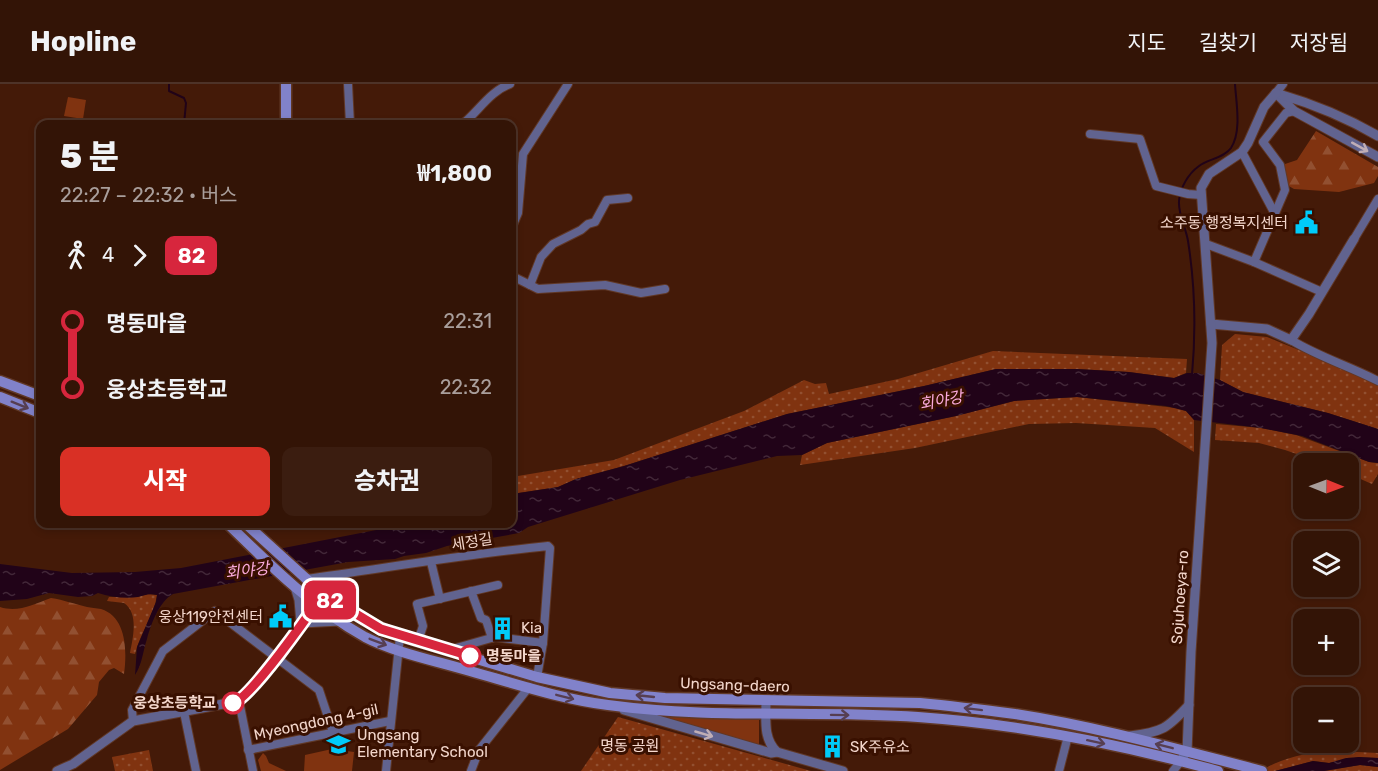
<!DOCTYPE html>
<html lang="ko">
<head>
<meta charset="utf-8">
<style>
	body { margin:0; font-family:Rubik,"Noto Sans KR",sans-serif; background:#3b1d10; color:#f1f3f6; height:100vh; display:flex; flex-direction:column; font-size:22px; white-space:nowrap }
	* { box-sizing:border-box; margin:0 }
	p { font-size:20px; color:#a99e9b }
	.icon { flex:none; width:33px; height:33px; fill:none; stroke:currentColor; stroke-width:2; stroke-linecap:round; stroke-linejoin:round }
	.map { position:relative; flex:1; overflow:hidden }
	.side { position:absolute; left:36px; top:36px; width:480px; height:408px; display:flex; flex-direction:column; background:#331406; border-radius:12px; box-shadow:0 3px 9px #0003,0 0 0 2px #4e3328 }
	.side>* { flex:none }
	.badge { padding:0 12px; border-radius:9px; font-size:21px; line-height:39px }
	.needle { width:39px; rotate:91deg }
	.controls { position:absolute; left:1293px; top:369px; display:grid; gap:12px }
	.controls a { display:grid; place-items:center; width:66px; height:66px; border-radius:12px; background:#331406; box-shadow:0 3px 9px #0003,0 0 0 2px #4e3328; font-size:30px }
	.map>.badge { position:absolute; translate:-50% -50%; box-shadow:0 0 0 3px #fff }
	.legs { display:flex; align-items:center; gap:9px; height:66px; padding:0 24px; font-size:20px }
	.legs p { margin-inline-start:auto }
	.overview { display:flex; align-items:center; justify-content:space-between; height:102px; padding:0 24px }
	h1 { font-size:33px; font-weight:800; line-height:45px }
	.primary-button { display:flex; gap:12px; margin-top:auto; padding:12px 24px }
	.primary-button a { flex:1; height:69px; border-radius:12px; background:#d93025; color:#fff; font-size:24px; font-weight:800; line-height:69px; text-align:center }
	.primary-button a+a { background:#3b1d10; color:#f1f3f6 }
	ul { padding:0 24px; list-style:none }
	li { display:flex; align-items:center; gap:21px; height:66px; font-size:22px }
	li i { display:grid; place-items:center; width:9px; height:100%; margin:0 8px; background:currentColor }
	li i::after { content:''; width:15px; height:15px; margin:-8px; border:4px solid; border-radius:50%; background:#331406 }
	li p { margin-inline-start:auto }
	li:first-child i { background:linear-gradient(#0000 50%,currentColor 0) }
	li:last-child i { background:linear-gradient(currentColor 50%,#0000 0) }
	header { display:flex; align-items:center; gap:36px; box-sizing:border-box; height:84px; padding:0 30px; background:#331406; border-bottom:2px solid #4e3328 }
	header strong { font-size:28px }
	nav { display:flex; gap:33px; margin-inline-start:auto; font-size:21px }
	.map>svg:first-child { display:block }
	.grass { fill:#803310 }
	.forest { fill:url(#forest-firs) }
	.park { fill:url(#park-dots) }
	.water { fill:url(#water-ripples) }
	.lines { fill:none; stroke-linecap:round; stroke-linejoin:round }
	.stream { stroke:#210318; stroke-width:2 }
	.minor-casing { stroke:#603827; stroke-width:10 }
	.tertiary-casing { stroke:#603827; stroke-width:11 }
	.secondary-casing { stroke:#603827; stroke-width:13 }
	.minor { stroke:#61638f; stroke-width:8 }
	.tertiary { stroke:#61638f; stroke-width:9 }
	.secondary { stroke:#8182ca; stroke-width:10 }
	.oneway { stroke:#c0aeb6 }
	.oneway2 { stroke:#563e51 }
	.line-1-casing { stroke:#fff; stroke-width:14 }
	.line-1 { stroke:#d7263d; stroke-width:9 }
	.stop-1-dot { fill:#fff; stroke:#d7263d; stroke-width:3 }
	.labels { text-anchor:middle; stroke-width:6; stroke-linejoin:round; paint-order:stroke }
	.poi-label { font-size:15px; fill:#f3d6cb; stroke:#391000; text-anchor:start }
	.street-label { font-size:15px; fill:#f3d6cb; stroke:#391000 }
	.stop-label { font-size:15px; font-weight:bold; fill:#f3d6cb; stroke:#391000; text-anchor:start }
	.park-label { font-size:15px; fill:#f8dacf; stroke:#391000 }
	.water-label { font-size:16px; font-style:italic; fill:#faaadc; stroke:#391000 }
</style>
</head>
<body>
<header>
<strong>Hopline</strong>
<nav><a>지도</a><a>길찾기</a><a>저장됨</a></nav>
</header>
<div class="map">
<svg width="1378" height="687" viewBox="0 0 1378 687">
	<defs>
		<pattern id="forest-firs" width="22" height="20" patternUnits="userSpaceOnUse" patternTransform="scale(1.5)"><rect width="22" height="20" fill="#803310"/><path d="M5 1l3.5 6h-7zM16 11l3.5 6h-7z" fill="#925031"/></pattern>
		<pattern id="park-dots" width="8" height="8" patternUnits="userSpaceOnUse" patternTransform="scale(1.5)"><rect width="8" height="8" fill="#803310"/><path d="M2 2h.1M6 6h.1" fill="none" stroke="#925031" stroke-width="1.8" stroke-linecap="round"/></pattern>
		<pattern id="water-ripples" width="26" height="14" patternUnits="userSpaceOnUse" patternTransform="scale(1.5)"><rect width="26" height="14" fill="#210318"/><path d="M2 4q2-2 4 0t4 0M15 11q2-2 4 0t4 0" fill="none" stroke="#422738"/></pattern>
	</defs>
	<rect width="100%" height="100%" fill="#441a08"/>
	<g class="grass">
		<polygon points="68,13 86,16 83,35 64,32"/>
		<polygon points="664,631 759,635 759,662 663,633"/>
		<polygon points="332,665 354,668 352,687 304,687 305,671"/>
		<polygon points="263,669 266,672 269,679 286,687 261,687 258,676"/>
	</g>
	<g class="forest">
		<polygon points="1316,47 1378,83 1378,92 1374,99 1339,108 1294,105 1287,101 1282,81 1297,76"/>
		<path d="M51 514C64 516 74 520 87 523 91 524 96 524 101 525 127 533 127 568 124 590L114 584 109 586 99 598 97 611 68 645 0 686V523C18 529 34 520 51 514Z"/>
	</g>
	<g class="park">
		<polygon points="1235,250 1267,253 1353,288 1378,302 1378,345 1328,329 1243,308 1220,296 1222,261"/>
		<polygon points="993,267 1187,275 1186,289 1174,294 1129,288 1077,285 996,285 924,302 787,330 624,382 576,395 558,403 512,410 512,393 614,376 744,327 804,296 815,300 826,299 829,310 898,295"/>
		<polygon points="1077,313 1176,324 1186,327 1194,336 1194,368 1155,344 1076,339 1029,340 915,364 800,381 802,371 827,359 956,332 1014,317"/>
		<polygon points="1216,340 1261,344 1296,351 1369,378 1378,379 1378,390 1372,400 1349,390 1348,380 1323,379 1285,366 1259,359 1215,356"/>
		<path d="M148 510 157 511C154 532 140 549 135 570L130 569C133 554 139 529 124 519L107 517 109 513H137Z"/>
		<polygon points="618,633 811,687 581,687"/>
		<polygon points="149,666 153,687 115,687 112,673"/>
		<path d="M1336 667 1378 669V674L1359 673 1329 679 1313 677 1275 687H1260C1284 673 1308 668 1336 667Z"/>
		<polygon points="1360,681 1378,683 1378,687 1324,687"/>
	</g>
	<g class="water">
		<path d="M996 285H1077L1129 288 1174 294 1187 289H1198L1220 296 1243 308 1328 329 1378 345V379L1369 378 1302 352 1261 344 1194 336 1186 327 1166 322 1077 313 1014 317 956 332 827 359 802 371 777 372 680 396 528 443 519 449 447 462 426 469 404 472 395 475 348 478 173 510C159 518 151 540 147 555 143 567 142 581 135 591L137 563 156 518 157 511C149 509 145 511 138 513 126 515 110 513 98 509L92 512 78 513 49 509 27 515 0 517V480L72 489 135 488 181 484 407 440H512V410L558 403 576 395 624 382 787 330 924 302Z"/>
		<polygon points="1359,673 1378,674 1378,683 1360,681 1324,687 1275,687 1313,677 1329,679 1346,674"/>
	</g>
	<g class="lines">
		<g class="stream">
			<polyline points="169,0 169,7 184,14 186,19 184,40"/>
			<path d="M1192 291C1196 247 1195 201 1188 157 1186 144 1178 131 1179 117 1180 104 1188 90 1199 82 1208 75 1224 74 1231 64 1242 47 1236 18 1235 0"/>
		</g>
		<defs>
			<g id="minor">
				<polyline points="348,0 350,40"/>
				<polyline points="1276,9 1283,0"/>
				<path d="M435 40H460L465 38C480 25 491 7 510 0"/>
				<polyline points="1090,50 1140,55 1156,102 1188,110 1201,111"/>
				<polyline points="1242,68 1275,130"/>
				<polyline points="512,143 518,129 523,70 568,0"/>
				<polyline points="1354,155 1378,115"/>
				<polyline points="1206,160 1254,178 1322,208"/>
				<polyline points="1254,178 1285,106 1280,81 1263,58 1286,29 1294,27"/>
				<polyline points="512,192 538,205 605,201 641,209 665,205"/>
				<polyline points="530,201 541,173 553,160 581,146 588,140 595,138 607,116 628,114"/>
				<path d="M1291 256C1319 273 1349 282 1378 297"/>
				<polyline points="431,478 440,515"/>
				<path d="M305 495C386 484 467 470 548 462L550 464 543 559 537 593"/>
				<polyline points="471,507 481,534 486,536 492,554"/>
				<polyline points="418,557 423,542 417,520 498,501"/>
				<polyline points="449,566 495,553 543,559"/>
				<polyline points="239,617 253,687"/>
				<polyline points="184,628 196,687"/>
				<polyline points="133,637 132,626 163,567 215,527 319,606 333,648"/>
				<polyline points="248,666 390,637"/>
				<polyline points="386,687 400,552"/>
				<polyline points="471,687 479,666 529,603"/>
				<polyline points="1059,687 1068,652"/>
				<polyline points="1173,687 1181,677"/>
			</g>
			<g id="tertiary">
				<polyline points="1276,9 1294,27 1378,73"/>
				<path d="M1279 10C1313 20 1347 34 1378 52"/>
				<polyline points="1211,240 1267,245 1291,256 1309,230 1354,155"/>
				<polyline points="295,503 299,516 301,539 340,537"/>
				<path d="M766 617C766 636 763 655 777 668L843 687"/>
				<polyline points="624,626 771,669 777,668"/>
				<path d="M1130 652C1162 648 1167 645 1189 621"/>
				<polyline points="1183,673 1187,668 1191,568 1212,259 1201,104 1209,90 1242,68 1248,59 1264,23 1276,9"/>
				<polyline points="57,687 73,680 133,637 239,617 277,574 323,510"/>
			</g>
			<g id="secondary">
				<polyline points="286,0 286,40"/>
				<polyline points="0,297 40,312"/>
				<polyline points="0,313 40,329"/>
				<path d="M228 440C270 481 313 524 365 553 396 569 437 577 470 587 516 600 561 615 608 621 711 635 815 626 918 633 1020 640 1120 660 1218 687"/>
				<path d="M246 440 323 510 363 536 400 552 537 593 610 609 665 614 920 619C951 622 984 626 1015 630 1099 643 1180 666 1262 687"/>
			</g>
		</defs>
		<use href="#minor" class="minor-casing"/>
		<use href="#tertiary" class="tertiary-casing"/>
		<use href="#secondary" class="secondary-casing"/>
		<use href="#minor" class="minor"/>
		<use href="#tertiary" class="tertiary"/>
		<use href="#secondary" class="secondary"/>
	</g>
	<defs><path id="oneway-shaft" d="M-6 0H5M1.5-3L5.5 0L1.5 3" fill="none" stroke-width="1.6" stroke-linecap="round" stroke-linejoin="round" transform="scale(1.5)"/></defs>
	<g class="oneway">
		<use href="#oneway-shaft" transform="translate(1360 63) rotate(29)"/>
		<use href="#oneway-shaft" transform="translate(704 650) rotate(16)"/>
	</g>
	<g class="oneway2">
		<use href="#oneway-shaft" transform="translate(20 321) rotate(22)"/>
		<use href="#oneway-shaft" transform="translate(378 558) rotate(21)"/>
		<use href="#oneway-shaft" transform="translate(645 612) rotate(-174)"/>
		<use href="#oneway-shaft" transform="translate(565 613) rotate(14)"/>
		<use href="#oneway-shaft" transform="translate(973 625) rotate(-173)"/>
		<use href="#oneway-shaft" transform="translate(840 631) rotate(1)"/>
		<use href="#oneway-shaft" transform="translate(1096 658) rotate(12)"/>
		<use href="#oneway-shaft" transform="translate(1164 662) rotate(-166)"/>
	</g>
	<g class="lines">
		<defs>
			<path id="line-1" d="M233 619C250 615 310 529 323 510L381 545 470 572"/>
		</defs>
		<use href="#line-1" class="line-1-casing"/>
		<use href="#line-1" class="line-1"/>
	</g>
	<defs>
		<symbol id="civic-bare" viewBox="-9 -9 18 18"><path d="M-.6-6.5H3V-4.5H.6V-3L4-1V1h2V6H-6V1h2V-1L-.6-3ZM-1.2 2.5V6h2.4V2.5Z" fill="#00cbf9" stroke="#391000" stroke-width="2.5" paint-order="stroke"/></symbol>
		<symbol id="building-bare" viewBox="-9 -9 18 18"><path d="M-4-6H4V6H1V3H-1V6H-4ZM-2.5-4.3h1.7v1.8h-1.7ZM.8-4.3h1.7v1.8H.8ZM-2.5-1h1.7V.8h-1.7ZM.8-1h1.7V.8H.8Z" fill="#00cbf9" stroke="#391000" stroke-width="2.5" paint-order="stroke"/></symbol>
		<symbol id="school-bare" viewBox="-9 -9 18 18"><path d="M0-5L7-2L0 1L-7-2ZM-4 1L0 2.5L4 1V4Q0 6-4 4Z" fill="#00cbf9" stroke="#391000" stroke-width="2.5" paint-order="stroke"/></symbol>
	</defs>
	<g fill-rule="evenodd">
		<use href="#civic-bare" x="1290" y="122" width="33" height="33"/>
		<use href="#civic-bare" x="264" y="516" width="33" height="33"/>
		<use href="#building-bare" x="486" y="528" width="33" height="33"/>
		<use href="#school-bare" x="322" y="644" width="33" height="33"/>
		<use href="#building-bare" x="816" y="646" width="33" height="33"/>
	</g>
	<g class="stop-1-dot">
		<circle cx="470" cy="572" r="10"/>
		<circle cx="233" cy="619" r="10"/>
	</g>
	<g class="labels">
		<g class="poi-label">
			<text x="1288" y="144" text-anchor="end">소주동 행정복지센터</text>
			<text x="263" y="538" text-anchor="end">웅상119안전센터</text>
			<text x="521" y="549">Kia</text>
			<text x="357" y="656">Ungsang<tspan x="357" dy="17">Elementary School</tspan></text>
			<text x="850" y="668">SK주유소</text>
		</g>
		<g class="street-label">
			<text transform="translate(472 458) rotate(-9)" y="5">세정길</text>
			<text transform="translate(1180 513) rotate(-86)" y="5">Sojuhoeya-ro</text>
			<text transform="translate(735 601) rotate(2)" y="5">Ungsang-daero</text>
			<text transform="translate(316 638) rotate(-12)" y="5">Myeongdong 4-gil</text>
		</g>
		<g class="stop-label">
			<text x="486" y="577">명동마을</text>
			<text x="216" y="624" text-anchor="end">웅상초등학교</text>
		</g>
		<g class="park-label">
			<text x="630" y="667">명동 공원</text>
		</g>
		<g class="water-label">
			<text transform="translate(941 316) rotate(-11)" y="6">회야강</text>
			<text transform="translate(247 486) rotate(-7)" y="6">회야강</text>
		</g>
	</g>
</svg>
<div class="controls">
<a><svg class="needle" viewBox="-14 -14 28 28"><path d="M0-13l5 13h-10z" fill="#e53935"/><path d="M0 13l5-13h-10z" fill="#a99e9b"/></svg></a>
<a><svg class="icon" aria-label="layers" viewBox="0 0 24 24"><path d="M12 4l9 5-9 5-9-5zM3 14l9 5 9-5"/></svg></a>
<a>+</a>
<a>−</a>
</div>
<b class="badge" style="left:330px;top:516px;background:#d7263d;color:#fff">82</b>
<section class="side">
<div class="overview"><div><h1>5 분</h1><p>22:27 – 22:32 · 버스</p></div><b>₩1,800</b></div>
<div class="legs"><svg class="icon" aria-label="walk" viewBox="0 0 24 24"><circle cx="13" cy="4" r="2"/><path d="M13 8l-2 6 4 7M11 14l-3 7M7 12l3-4h3l4 4"/></svg>4<svg class="icon" aria-label="forward" viewBox="0 0 24 24"><path d="M9 5l7 7-7 7"/></svg><b class="badge" style="background:#d7263d;color:#fff">82</b></div>
<ul>
<li><i style="color:#d7263d"></i><b>명동마을</b><p>22:31</p></li>
<li><i style="color:#d7263d"></i><b>웅상초등학교</b><p>22:32</p></li>
</ul>
<div class="primary-button"><a>시작</a><a>승차권</a></div>
</section>
</div>
</body>
</html>
